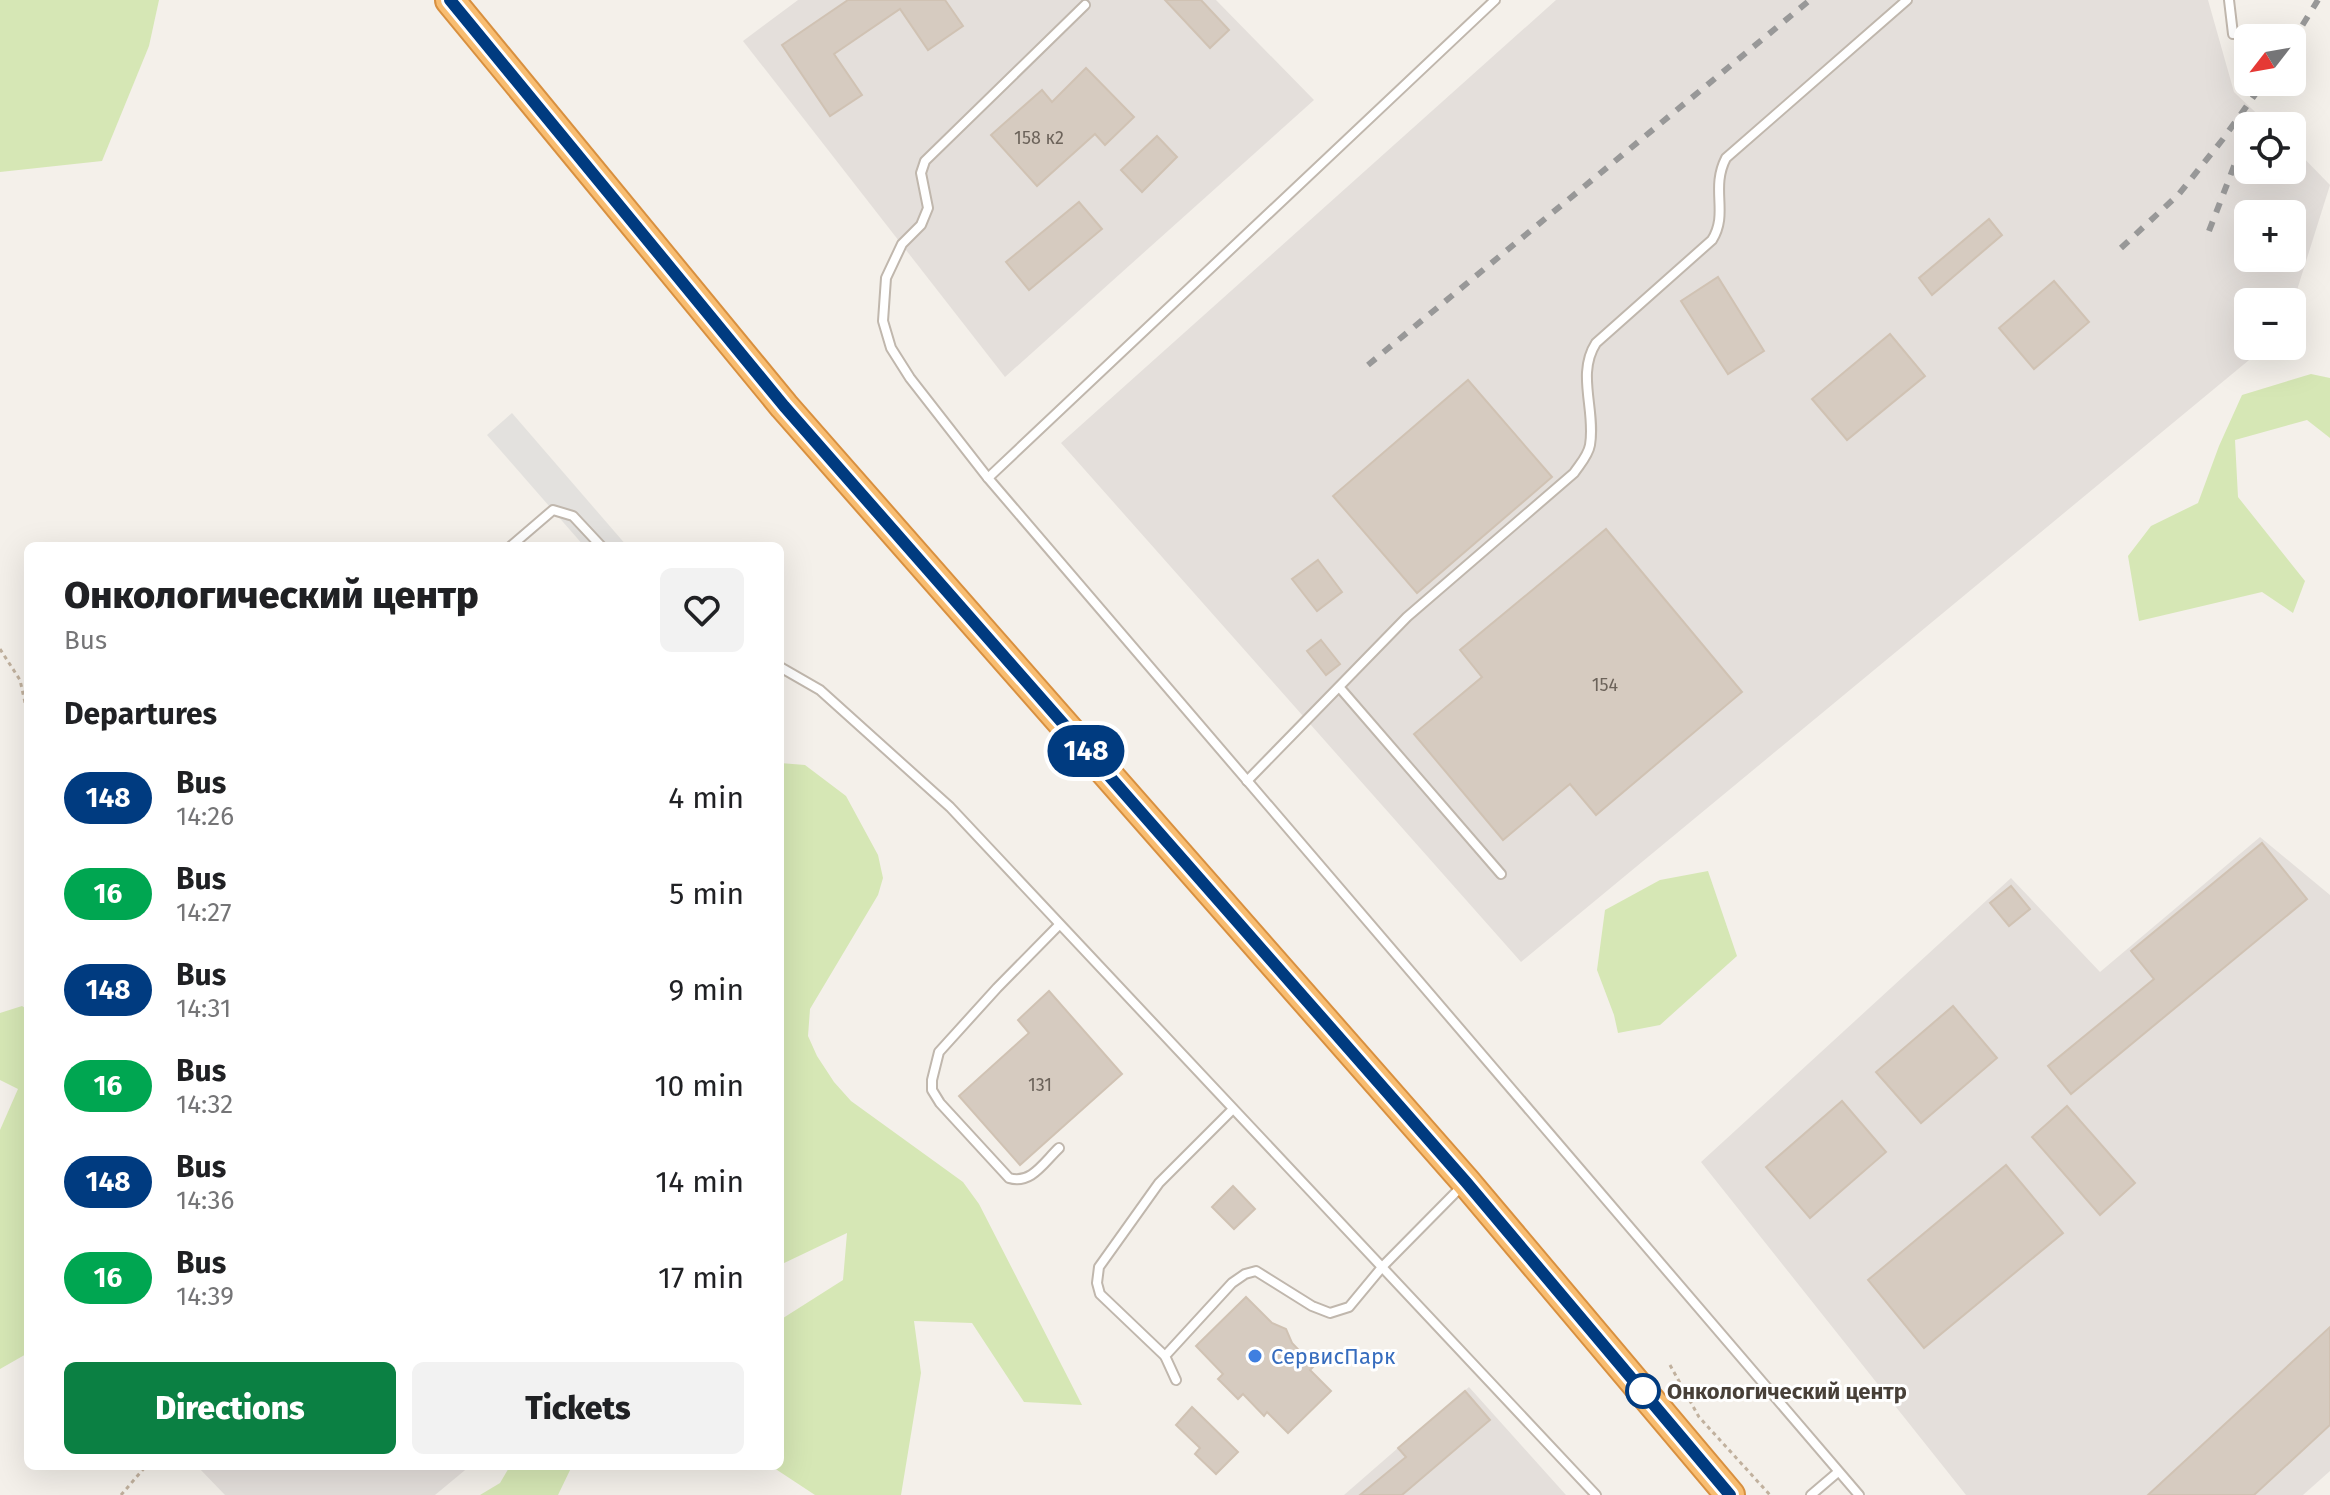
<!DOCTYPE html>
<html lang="en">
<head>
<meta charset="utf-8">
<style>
	body { margin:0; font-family:"Fira Sans",sans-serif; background:#f2f2f2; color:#202124; height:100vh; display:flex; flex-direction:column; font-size:30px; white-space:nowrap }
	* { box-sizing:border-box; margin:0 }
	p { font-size:26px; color:#757577 }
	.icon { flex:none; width:44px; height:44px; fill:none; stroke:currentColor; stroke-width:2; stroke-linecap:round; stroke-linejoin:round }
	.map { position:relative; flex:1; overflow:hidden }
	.drawer { position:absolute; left:24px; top:542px; width:760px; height:928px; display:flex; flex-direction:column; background:#fff; border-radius:12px; box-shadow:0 8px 32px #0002 }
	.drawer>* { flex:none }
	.badge { padding:0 16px; border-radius:26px; font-size:28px; line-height:52px }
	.needle { width:52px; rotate:239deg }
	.controls { position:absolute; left:2234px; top:24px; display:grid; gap:16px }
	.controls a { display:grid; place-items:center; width:72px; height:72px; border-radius:12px; background:#fff; box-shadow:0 8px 32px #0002; font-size:40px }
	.map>.badge { position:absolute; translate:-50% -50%; box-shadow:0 0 0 4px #fff }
	h2 { padding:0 40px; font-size:30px; line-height:72px }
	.round { display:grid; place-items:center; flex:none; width:84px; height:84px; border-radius:12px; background:#f2f2f2 }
	.head { display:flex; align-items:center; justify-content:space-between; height:136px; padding:0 40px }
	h1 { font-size:38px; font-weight:800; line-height:60px }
	.button { display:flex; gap:16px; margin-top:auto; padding:16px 40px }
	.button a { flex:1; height:92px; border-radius:12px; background:#0b8043; color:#fff; font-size:32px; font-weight:800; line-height:92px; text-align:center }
	.button a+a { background:#f2f2f2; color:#202124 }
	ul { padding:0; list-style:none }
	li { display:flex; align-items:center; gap:24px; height:96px; padding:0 40px }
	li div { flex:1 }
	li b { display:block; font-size:30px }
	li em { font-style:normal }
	li .badge { min-width:88px; font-weight:700; text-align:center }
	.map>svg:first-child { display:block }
	.industrial { fill:#e4dfdb; fill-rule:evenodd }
	.green { fill:#d6e7b5 }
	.parking { fill:#e3e1de }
	.building { fill:#d6cbc0; stroke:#d0c2b3; stroke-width:2 }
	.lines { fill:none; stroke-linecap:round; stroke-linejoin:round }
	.lane-casing { stroke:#c0b7ad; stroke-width:12 }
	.highway-casing { stroke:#d89040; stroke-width:32 }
	.path { stroke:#c1b19e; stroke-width:3; stroke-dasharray:4 4; stroke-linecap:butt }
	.lane { stroke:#fff; stroke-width:8 }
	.highway { stroke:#f8bd71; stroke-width:28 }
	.rail { stroke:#989898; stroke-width:6; stroke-dasharray:10 10; stroke-linecap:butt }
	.line-casing { stroke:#fff; stroke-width:18 }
	.line { stroke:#003b80; stroke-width:12 }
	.shop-dot { fill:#3f7fe0; stroke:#fff; stroke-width:3 }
	.stop-dot { fill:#fff; stroke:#003b80; stroke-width:4 }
	.labels { text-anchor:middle; stroke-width:6; stroke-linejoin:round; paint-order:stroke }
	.number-label { font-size:18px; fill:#6c635a }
	.shop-label { font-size:22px; fill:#366cbe; stroke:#fff; text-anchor:start }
	.stop-label { font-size:22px; font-weight:bold; fill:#484038; stroke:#fff; text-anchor:start }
</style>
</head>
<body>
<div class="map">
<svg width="2330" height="1495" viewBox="0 0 2330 1495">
	<rect width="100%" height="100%" fill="#f4f0ea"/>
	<g class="industrial">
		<polygon points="798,0 1216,0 1314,100 1005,377 743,41"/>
		<path d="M1556 0H2208L2234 92 2270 126H2248V170H2292V146L2330 185 2292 306V302H2248V346H2266L1521 962 1061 443ZM2248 214H2292V258H2248Z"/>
		<polygon points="2260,837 2330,895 2330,1471 2303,1495 1966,1495 1701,1162 2011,878 2100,972"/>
		<polygon points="1469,1387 1566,1495 1344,1495 1398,1448"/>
		<polygon points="197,1466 470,1466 435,1495 225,1495"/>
	</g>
	<g class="green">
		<polygon points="0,0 159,0 149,46 102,161 0,172"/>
		<polygon points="2311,374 2330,378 2330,438 2307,420 2235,440 2238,497 2305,581 2293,613 2262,592 2139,621 2128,556 2151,526 2198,503 2219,446 2242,395"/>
		<polygon points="780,763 805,765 846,796 878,855 883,878 878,895 810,1009 808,1036 817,1056 834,1082 851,1101 963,1182 979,1204 1082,1405 1024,1402 972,1323 914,1321 921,1373 901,1495 815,1495 771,1466 780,1466 780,1320 843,1280 847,1233 780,1265"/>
		<polygon points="1708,871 1737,956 1660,1025 1618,1033 1614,1015 1597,970 1605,910 1660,880"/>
		<polygon points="22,1006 28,1010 28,1353 0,1369 0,1130 18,1089 0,1080 0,1013"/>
		<polygon points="510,1466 572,1466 558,1495 480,1495 500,1483"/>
	</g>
	<polygon class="parking" points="512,413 627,546 584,546 487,435"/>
	<g class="building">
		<polygon points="848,0 945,0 963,26 928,50 900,9 834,54 862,95 830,116 782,45"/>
		<polygon points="1165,0 1201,0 1229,30 1210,48"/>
		<polygon points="1086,68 1134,117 1105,145 1095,134 1037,186 991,135 1042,90 1052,102"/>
		<polygon points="1157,136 1177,157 1142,192 1121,170"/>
		<polygon points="1079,202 1102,229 1029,290 1006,262"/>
		<polygon points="1989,219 2002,235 1932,295 1919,278"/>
		<polygon points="1718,277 1764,351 1728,374 1681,301"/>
		<polygon points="2054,281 2089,322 2034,369 1999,328"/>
		<polygon points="1890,334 1925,376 1847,440 1812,399"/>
		<polygon points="1468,380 1552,477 1417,593 1333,496"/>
		<polygon points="1606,529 1742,692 1596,815 1570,784 1503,840 1414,734 1482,677 1460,650"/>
		<polygon points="1318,560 1342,592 1317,611 1292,579"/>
		<polygon points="1321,640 1340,664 1326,675 1307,651"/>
		<polygon points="2262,843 2307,899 2071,1094 2048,1066 2154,979 2131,951"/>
		<polygon points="2011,886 2030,909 2009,926 1990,903"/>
		<polygon points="1049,991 1122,1074 1020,1165 959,1096 1029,1033 1018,1020"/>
		<polygon points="1953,1006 1997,1058 1921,1123 1876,1072"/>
		<polygon points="1842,1101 1886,1152 1810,1218 1766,1167"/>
		<polygon points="2067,1106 2135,1183 2100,1215 2032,1137"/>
		<polygon points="2006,1165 2063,1233 1924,1348 1868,1280"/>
		<polygon points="1233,1186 1255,1209 1234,1229 1212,1207"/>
		<polygon points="1246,1297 1272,1323 1286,1329 1292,1343 1314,1366 1310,1370 1331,1391 1288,1433 1267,1412 1264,1416 1243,1394 1238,1399 1218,1379 1223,1374 1196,1346"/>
		<polygon points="2330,1327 2330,1425 2254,1495 2148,1495"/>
		<polygon points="1465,1391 1490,1420 1402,1495 1360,1495 1406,1457 1398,1448"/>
		<polygon points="1192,1407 1238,1452 1216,1474 1195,1454 1200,1448 1176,1425"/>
	</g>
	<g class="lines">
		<defs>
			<g id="lane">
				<polyline points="2229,0 2233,34"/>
				<polyline points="1085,5 925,161 921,173 928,208 921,225 902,244 886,278 883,321 891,348 910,378 988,478 1859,1495"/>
				<polyline points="988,478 1495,0"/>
				<polyline points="511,546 553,510 573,516 601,546"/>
				<polyline points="780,667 820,690 950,807 1596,1495"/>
				<polyline points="1340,688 1501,874"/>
				<path d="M1247 781 1407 617 1574 473C1580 464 1588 456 1590 445 1596 410 1576 374 1596 343L1712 240C1729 213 1710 189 1726 158L1907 0"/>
				<path d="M1059 925 997 988 939 1052 932 1080V1090L940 1103 1009 1178C1031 1185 1044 1162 1059 1148"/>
				<polyline points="1165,1356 1100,1294 1097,1283 1099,1267 1159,1183 1233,1109"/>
				<polyline points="1176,1380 1165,1356 1232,1283 1245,1274 1256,1271 1312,1306 1330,1313 1349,1307 1383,1266 1462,1186"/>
				<polyline points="1811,1495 1838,1472"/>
			</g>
			<polyline id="highway" points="450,0 784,406 1466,1182 1730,1495"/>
		</defs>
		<use href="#lane" class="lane-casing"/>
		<use href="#highway" class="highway-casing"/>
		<g class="path">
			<polyline points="0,649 20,680 28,716"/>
			<polyline points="1670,1365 1699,1417 1770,1495"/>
			<polyline points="121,1495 146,1466"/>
		</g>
		<use href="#lane" class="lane"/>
		<use href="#highway" class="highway"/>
		<g class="rail">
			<polyline points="2292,42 2318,0"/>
			<polyline points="2209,231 2248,130"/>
			<polyline points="2121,248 2179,194 2223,139 2264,82"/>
			<polyline points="1368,365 1810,0"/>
		</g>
	</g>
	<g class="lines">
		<defs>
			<polyline id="line" points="450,0 784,406 1466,1182 1730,1495"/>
		</defs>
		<use href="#line" class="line-casing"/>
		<use href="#line" class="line"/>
	</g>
	<circle class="shop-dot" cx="1255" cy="1356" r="8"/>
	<circle class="stop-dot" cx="1643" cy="1391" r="16"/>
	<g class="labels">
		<g class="number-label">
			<text x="1039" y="144">158 к2</text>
			<text x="1605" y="691">154</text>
			<text x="1040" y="1091">131</text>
		</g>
		<g class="shop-label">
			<text x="1271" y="1364">СервисПарк</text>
		</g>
		<g class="stop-label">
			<text x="1667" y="1399">Онкологический центр</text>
		</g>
	</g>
</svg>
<div class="controls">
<a><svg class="needle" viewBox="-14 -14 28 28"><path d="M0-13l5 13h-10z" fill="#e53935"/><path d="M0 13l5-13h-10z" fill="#757577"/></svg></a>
<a><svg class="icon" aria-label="locate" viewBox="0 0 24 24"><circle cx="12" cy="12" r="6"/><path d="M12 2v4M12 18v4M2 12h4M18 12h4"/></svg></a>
<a>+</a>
<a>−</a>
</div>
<b class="badge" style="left:1086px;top:751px;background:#003b80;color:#fff">148</b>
<section class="drawer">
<div class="head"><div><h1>Онкологический центр</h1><p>Bus</p></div><a class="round"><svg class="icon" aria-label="heart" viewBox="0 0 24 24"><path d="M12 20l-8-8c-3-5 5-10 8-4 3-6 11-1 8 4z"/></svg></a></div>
<h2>Departures</h2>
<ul>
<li><span class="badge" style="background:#003b80;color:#fff">148</span><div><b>Bus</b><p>14:26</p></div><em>4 min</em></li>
<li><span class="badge" style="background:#00a651;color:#fff">16</span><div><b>Bus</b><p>14:27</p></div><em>5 min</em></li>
<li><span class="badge" style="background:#003b80;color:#fff">148</span><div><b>Bus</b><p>14:31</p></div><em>9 min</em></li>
<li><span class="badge" style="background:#00a651;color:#fff">16</span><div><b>Bus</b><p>14:32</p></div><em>10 min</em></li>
<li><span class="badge" style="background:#003b80;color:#fff">148</span><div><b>Bus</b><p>14:36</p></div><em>14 min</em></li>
<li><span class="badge" style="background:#00a651;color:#fff">16</span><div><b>Bus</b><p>14:39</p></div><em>17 min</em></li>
</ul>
<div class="button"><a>Directions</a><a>Tickets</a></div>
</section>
</div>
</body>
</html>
